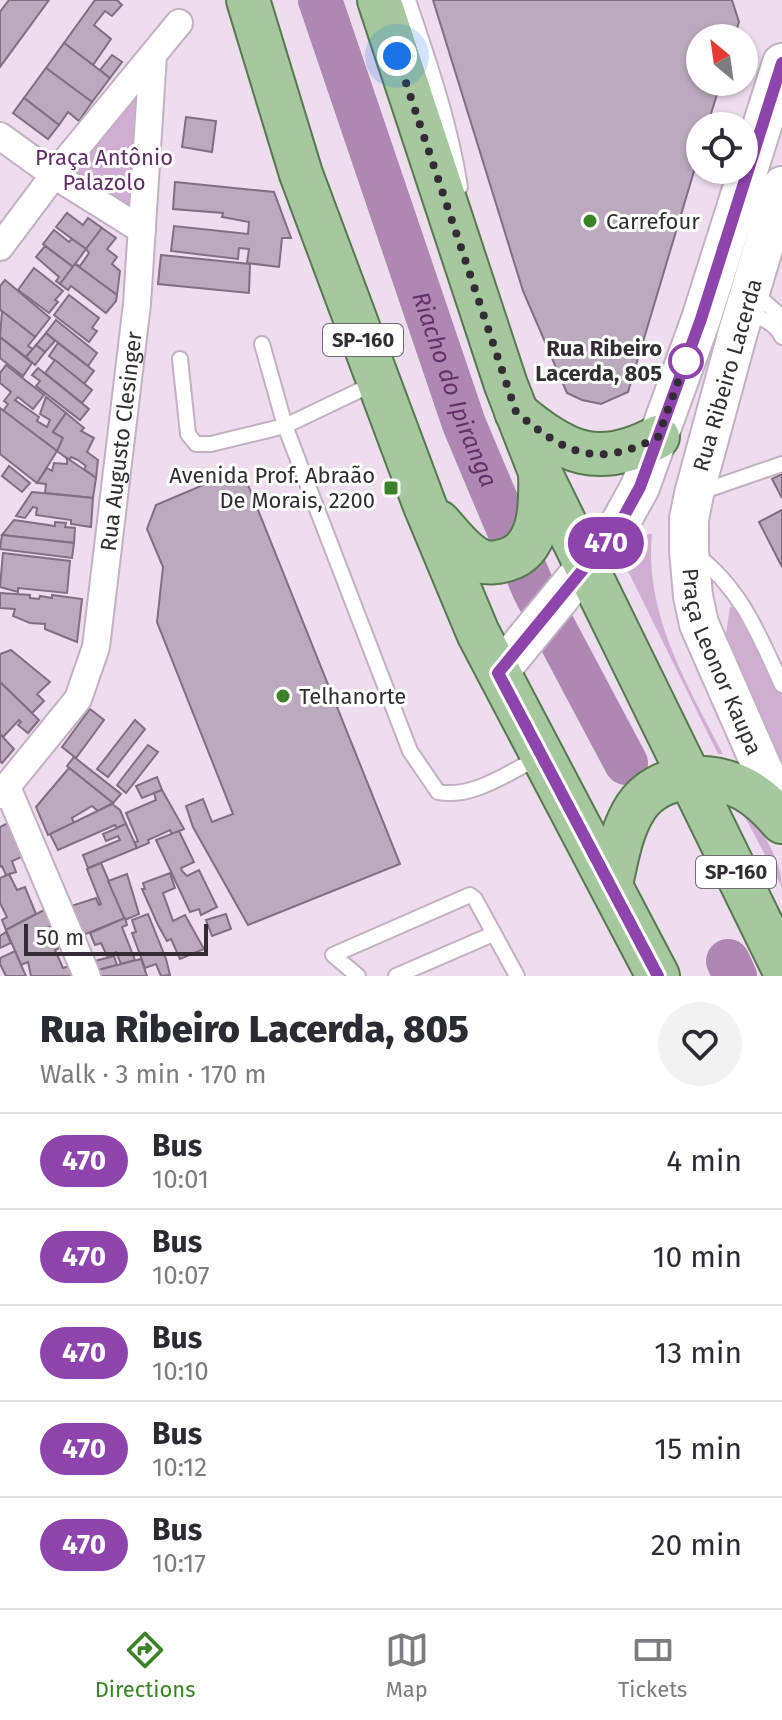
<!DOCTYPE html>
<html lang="en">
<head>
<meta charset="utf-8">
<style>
	body { margin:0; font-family:"Fira Sans",sans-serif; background:#f2f2f3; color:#2b2b33; height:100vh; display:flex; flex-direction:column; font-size:30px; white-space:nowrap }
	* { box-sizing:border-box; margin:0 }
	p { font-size:26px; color:#7c7c81 }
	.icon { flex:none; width:44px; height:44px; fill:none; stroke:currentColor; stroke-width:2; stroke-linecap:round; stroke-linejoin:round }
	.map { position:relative; height:976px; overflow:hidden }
	.panel { display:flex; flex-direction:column; background:#fff; flex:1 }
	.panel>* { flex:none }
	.badge { padding:0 16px; border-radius:26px; font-size:28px; line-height:52px }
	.needle { width:52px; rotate:331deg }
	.controls { position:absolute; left:686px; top:24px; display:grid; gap:16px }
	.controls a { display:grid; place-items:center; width:72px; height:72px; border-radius:50%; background:#fff; box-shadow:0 2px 6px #0004; font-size:40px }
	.scale { position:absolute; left:24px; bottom:20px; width:184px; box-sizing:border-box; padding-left:8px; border:4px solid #332c34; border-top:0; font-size:22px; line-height:28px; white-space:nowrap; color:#332c34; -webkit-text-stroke:6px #fff; paint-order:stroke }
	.you { position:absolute; width:40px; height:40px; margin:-20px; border:6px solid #fff; border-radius:50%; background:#1a73e8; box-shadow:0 0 0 12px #1a73e833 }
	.map>.badge { position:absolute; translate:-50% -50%; box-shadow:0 0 0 4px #fff }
	.round { display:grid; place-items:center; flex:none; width:84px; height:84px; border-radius:42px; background:#f2f2f3 }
	.overview { display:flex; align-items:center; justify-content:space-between; height:136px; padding:0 40px }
	h1 { font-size:38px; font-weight:800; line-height:60px }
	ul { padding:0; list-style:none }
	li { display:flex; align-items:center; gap:24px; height:96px; padding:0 40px; border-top:2px solid #e1e1e2 }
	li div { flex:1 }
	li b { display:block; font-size:30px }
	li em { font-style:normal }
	li .badge { min-width:88px; font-weight:700; text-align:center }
	.tab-bar { display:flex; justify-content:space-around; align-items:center; height:112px; border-top:2px solid #e1e1e2; background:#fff; font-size:22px; color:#7c7c81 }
	.tab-bar a { display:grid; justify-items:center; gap:4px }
	.tab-bar .selected { color:#3b8227 }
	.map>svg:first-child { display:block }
	.green { fill:#d0add3 }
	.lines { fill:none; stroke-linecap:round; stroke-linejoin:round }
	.river { stroke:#ae87b2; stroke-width:44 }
	.building { fill:#bbaabd; stroke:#7f6f80; stroke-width:2 }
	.lane-casing { stroke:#c2b1c3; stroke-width:18 }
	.street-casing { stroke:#c2b1c3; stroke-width:30 }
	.secondary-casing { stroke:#c2b1c3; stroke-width:42 }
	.primary-casing { stroke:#57794f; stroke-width:46 }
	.lane { stroke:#fff; stroke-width:14 }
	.street { stroke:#fff; stroke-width:26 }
	.secondary { stroke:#fff; stroke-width:38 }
	.primary { stroke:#a6c89e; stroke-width:42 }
	.line-casing { stroke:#fff; stroke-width:18 }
	.line { stroke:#8e44ad; stroke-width:12 }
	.walk { stroke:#332c34; stroke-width:8; stroke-dasharray:0 14.4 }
	.poi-dot { fill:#3b8227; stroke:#fff; stroke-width:3 }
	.stop-dot { fill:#fff; stroke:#8e44ad; stroke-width:4 }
	.labels { text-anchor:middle; stroke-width:6; stroke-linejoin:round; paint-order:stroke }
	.shield { fill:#fff; stroke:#706b71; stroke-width:2 }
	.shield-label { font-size:20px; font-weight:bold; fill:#332c34 }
	.park-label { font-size:22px; fill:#612f67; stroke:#fff }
	.poi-label { font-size:22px; fill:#332c34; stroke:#fff; text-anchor:start }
	.stop-label { font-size:22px; font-weight:bold; fill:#332c34; stroke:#fff; text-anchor:end }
	.street-label { font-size:22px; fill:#332c34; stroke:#fff }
	.water-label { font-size:24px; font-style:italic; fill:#633169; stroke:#fff }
</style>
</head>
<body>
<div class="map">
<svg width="782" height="976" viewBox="0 0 782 976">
	<rect width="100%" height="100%" fill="#eedcef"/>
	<g class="green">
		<polygon points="148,58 139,232 44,183"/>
		<path d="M648 534H652C644 614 688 686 723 754H718L628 571Z"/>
		<polygon points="739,606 782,696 782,769 726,634 730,607"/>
		<path d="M736 800C756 819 782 859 782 887Z"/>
	</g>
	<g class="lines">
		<g class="river">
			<path id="s1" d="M320 0 464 424 534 590 626 763"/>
			<polyline points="728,961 735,976"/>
		</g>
	</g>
	<g class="building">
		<polygon points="9,0 49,0 0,67 0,12"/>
		<polygon points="95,0 117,0 122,5 112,16 105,11 94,25 111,39 93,65 64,43"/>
		<polygon points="433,0 732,0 739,22 734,38 700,38 700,82 721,82 707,126 700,126 700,151 628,392 601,404 582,400 567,393 523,291"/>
		<polygon points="64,43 110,78 92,102 46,68"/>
		<polygon points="112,55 122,62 110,78 100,70"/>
		<polygon points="46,68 92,102 79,121 68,112 59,125 24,98"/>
		<polygon points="24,98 59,125 48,139 13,113"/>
		<polygon points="186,117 216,121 212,152 182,147"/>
		<polygon points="175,182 274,192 291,238 282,238 279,267 247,263 249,249 239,248 238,259 171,251 174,226 248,234 249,222 222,217 223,213 173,209"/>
		<polygon points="67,213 83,225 88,218 102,228 86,249 56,227"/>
		<polygon points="102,228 116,238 107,249 117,257 112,264 120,271 117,295 75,264 80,266 89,253 86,249"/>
		<polygon points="54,230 69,242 72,239 86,249 73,267 43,244"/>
		<polygon points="45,246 73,267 60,284 56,281 59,277 36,257"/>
		<polygon points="161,255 250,264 249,293 158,284"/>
		<polygon points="75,264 117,295 116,301 106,313 71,286 68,290 60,284"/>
		<polygon points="34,268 63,291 55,300 58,302 49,313 18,290"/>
		<polygon points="5,280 50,318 35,337 0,310 0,286"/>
		<polygon points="69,295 99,318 92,328 97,331 89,342 54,315"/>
		<polygon points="2,311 35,337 28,346 33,349 26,357 0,337"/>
		<polygon points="56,320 97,353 88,366 46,333"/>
		<polygon points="46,333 55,341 45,352 36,345"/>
		<polygon points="0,337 32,363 23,376 0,358"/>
		<polygon points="58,343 94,371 84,384 49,356"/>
		<polygon points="36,345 45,352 35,365 26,357"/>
		<polygon points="55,360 92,390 82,403 45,373"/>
		<polygon points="6,365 44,395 33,409 18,397 15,400 39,417 37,421 47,427 50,420 40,414 46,397 66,413 53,432 63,438 57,451 3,411 8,404 4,401 11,392 0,383 0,373"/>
		<polygon points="38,368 89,409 80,420 36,386 40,381 32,375"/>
		<polygon points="0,408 57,451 37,483 0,454"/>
		<polygon points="66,413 84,428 81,431 94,438 87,452 98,460 96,478 84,469 86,466 78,460 71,457 69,460 57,451 63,438 53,432"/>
		<polygon points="67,458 96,478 93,498 45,493 46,484 37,483 47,468 52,471 54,463 67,464"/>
		<polygon points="9,466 30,483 22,492 2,476"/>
		<polygon points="242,470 400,864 248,925 193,827 186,806 203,799 212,822 233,814 157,622 163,567 147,529 156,505 201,486 199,481 210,476 212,482"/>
		<polygon points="782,474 782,498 772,479"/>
		<polygon points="32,492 93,498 91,527 71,524 71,520 36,515 37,508 33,507 25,518 16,516"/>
		<polygon points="782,510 782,567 759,522"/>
		<polygon points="14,520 55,526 55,522 66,523 65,527 75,528 74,543 2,535"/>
		<polygon points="2,535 74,543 72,558 0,549"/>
		<polygon points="3,553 70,561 67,593 18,588 18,592 0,587"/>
		<polygon points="0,593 30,595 30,598 39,599 40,596 52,598 52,595 82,599 77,642 45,629 45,624 30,623 13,616 15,609 0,608"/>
		<polygon points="11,650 50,682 37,694 44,701 32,713 0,682 0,654"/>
		<polygon points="0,682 39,720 28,733 18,725 21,722 19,720 3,737 0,734"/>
		<polygon points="90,709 104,720 76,758 62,747"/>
		<polygon points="135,720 145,729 108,777 97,769"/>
		<polygon points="0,734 14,749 2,763 0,761"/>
		<polygon points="148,745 158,752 126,793 117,785"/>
		<polygon points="74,757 121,794 113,803 67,766"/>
		<polygon points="69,768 113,803 98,811 92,806 72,818 74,823 48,835 36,807"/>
		<polygon points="157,777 162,790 142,798 136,786"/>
		<polygon points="162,790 184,829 172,834 170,830 148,840 149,843 137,848 134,843 138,841 126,813 156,800 154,793"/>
		<polygon points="112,804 120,810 126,824 117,828 115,825 58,850 50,834"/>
		<polygon points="10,822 24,856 12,861 16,872 6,875 2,866 0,867 0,827"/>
		<polygon points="126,824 137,848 88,868 83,855 120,840 118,836 106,841 103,834"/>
		<polygon points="179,831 194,862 181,868 182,871 187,876 199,870 217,907 201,915 199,909 190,912 156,840"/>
		<polygon points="101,863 125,918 83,935 71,906 96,898 99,905 101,904 87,869"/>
		<polygon points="170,873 175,888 163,893 173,921 185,915 204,949 180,959 171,939 167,941 158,925 142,889 145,889 143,883"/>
		<polygon points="9,874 17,890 25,887 36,914 6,930 2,920 7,917 0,903 0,878"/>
		<polygon points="127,874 139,914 125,920 108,881"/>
		<polygon points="44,910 51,926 42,930 46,941 55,937 60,948 55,950 63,968 69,966 73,976 31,976 28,962 21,965 6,930"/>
		<polygon points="148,914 166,959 170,975 161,976 156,964 145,968 132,933 136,932 132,920"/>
		<polygon points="226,914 231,929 212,936 206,920"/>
		<polygon points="125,918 127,925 122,927 135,960 121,964 116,952 107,956 101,943 95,945 90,933"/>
		<polygon points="6,932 11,943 0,948 0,936"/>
		<polygon points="15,951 21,965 26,976 6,976 0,964 0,958"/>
		<polygon points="114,956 117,965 98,970 95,961"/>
		<polygon points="141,959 147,976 101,976 98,970"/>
	</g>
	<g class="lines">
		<defs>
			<g id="lane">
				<path d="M408 0C429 62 450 123 460 187"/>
				<polyline points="752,291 782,317"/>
				<path d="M745 312C759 317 775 322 782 337"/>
				<polyline points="180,359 188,434 196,444 211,444 285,426 262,344"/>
				<path d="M375 383 285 426 410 751 438 792C473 799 509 772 540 757"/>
				<polyline points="698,493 782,464"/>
				<path d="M695 554C741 588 759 635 782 685"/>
				<polyline points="358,976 333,955 470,895 475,899 517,976"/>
				<polyline points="396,976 493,934"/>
			</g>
			<g id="street">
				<polyline points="0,136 54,175 142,230"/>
				<polyline points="0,247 54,175 179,23"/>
				<polyline points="7,787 87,976"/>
				<path id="s2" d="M0 795 78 699 96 647 137 304 153 55"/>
			</g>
			<g id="secondary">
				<path id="s3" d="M782 186 738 332 694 494 689 519V550L693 596 699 624 782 813"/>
				<polyline points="498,673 618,527 640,487 701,319 782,63"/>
			</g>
			<g id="primary">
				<polyline points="248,0 301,174 425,506 478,633 658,976"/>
				<polyline points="379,0 506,385 540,472 782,966"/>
				<path d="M516 412C565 454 599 469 658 437"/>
				<path d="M439 522C451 535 464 554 481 561 489 564 498 562 506 560 542 550 541 502 540 472"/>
				<path d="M611 884C617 858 621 830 636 807 659 773 709 771 744 789 759 797 771 809 782 822"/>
			</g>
		</defs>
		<use href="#lane" class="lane-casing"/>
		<use href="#street" class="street-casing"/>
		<use href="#secondary" class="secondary-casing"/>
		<use href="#primary" class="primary-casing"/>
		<use href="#lane" class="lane"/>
		<use href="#street" class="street"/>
		<use href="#secondary" class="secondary"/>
		<use href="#primary" class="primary"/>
	</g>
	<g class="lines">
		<defs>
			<polyline id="line" points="658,976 498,673 618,527 640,487 701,319 782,63"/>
		</defs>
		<use href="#line" class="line-casing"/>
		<use href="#line" class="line"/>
		<path class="walk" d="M397 56 516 412C565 454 598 469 658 437L690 349 686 361"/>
	</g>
	<g class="poi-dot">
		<circle cx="590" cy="221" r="8"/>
		<rect x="383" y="480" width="16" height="16" rx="4"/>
		<circle cx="283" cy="696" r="8"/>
	</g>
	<circle class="stop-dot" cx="686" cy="361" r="16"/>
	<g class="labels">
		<g class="shield">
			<rect x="323" y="324" width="80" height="32" rx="6"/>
			<rect x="696" y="856" width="80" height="32" rx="6"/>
		</g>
		<g class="shield-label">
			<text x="363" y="347">SP-160</text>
			<text x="736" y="879">SP-160</text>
		</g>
		<g class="park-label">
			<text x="104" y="165">Praça Antônio<tspan x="104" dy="25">Palazolo</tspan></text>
		</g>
		<g class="poi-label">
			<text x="606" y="229">Carrefour</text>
			<text x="375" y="483" text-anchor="end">Avenida Prof. Abraão<tspan x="375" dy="25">De Morais, 2200</tspan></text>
			<text x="299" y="704">Telhanorte</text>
		</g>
		<g class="stop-label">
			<text x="662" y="356">Rua Ribeiro<tspan x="662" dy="25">Lacerda, 805</tspan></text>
		</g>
		<g class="street-label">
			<text transform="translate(727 375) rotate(-74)" y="8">Rua Ribeiro Lacerda</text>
			<text dy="8" stroke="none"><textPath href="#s2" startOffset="386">Rua Augusto Clesinger</textPath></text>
			<text dy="8" stroke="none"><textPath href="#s3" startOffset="494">Praça Leonor Kaupa</textPath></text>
		</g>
		<g class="water-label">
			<text dy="8" stroke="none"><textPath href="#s1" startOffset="412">Riacho do Ipiranga</textPath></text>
		</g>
	</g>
</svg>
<div class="controls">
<a><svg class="needle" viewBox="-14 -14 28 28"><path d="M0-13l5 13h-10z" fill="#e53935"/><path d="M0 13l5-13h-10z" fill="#7c7c81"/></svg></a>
<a><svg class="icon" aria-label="locate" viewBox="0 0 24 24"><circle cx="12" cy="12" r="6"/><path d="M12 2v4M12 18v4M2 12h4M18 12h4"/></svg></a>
</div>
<div class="scale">50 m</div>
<div class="you" style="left:397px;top:56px"></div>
<b class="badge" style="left:606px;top:543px;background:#8e44ad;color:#fff">470</b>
</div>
<section class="panel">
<div class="overview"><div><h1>Rua Ribeiro Lacerda, 805</h1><p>Walk · 3 min · 170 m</p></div><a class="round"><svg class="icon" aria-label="heart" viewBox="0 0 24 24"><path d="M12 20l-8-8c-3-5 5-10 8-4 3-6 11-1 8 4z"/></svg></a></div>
<ul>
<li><span class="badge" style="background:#8e44ad;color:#fff">470</span><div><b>Bus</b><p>10:01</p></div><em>4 min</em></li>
<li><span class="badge" style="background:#8e44ad;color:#fff">470</span><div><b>Bus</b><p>10:07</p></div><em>10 min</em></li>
<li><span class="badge" style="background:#8e44ad;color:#fff">470</span><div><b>Bus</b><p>10:10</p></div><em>13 min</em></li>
<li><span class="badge" style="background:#8e44ad;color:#fff">470</span><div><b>Bus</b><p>10:12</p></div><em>15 min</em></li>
<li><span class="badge" style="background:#8e44ad;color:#fff">470</span><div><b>Bus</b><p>10:17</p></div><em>20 min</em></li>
</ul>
</section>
<nav class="tab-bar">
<a class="selected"><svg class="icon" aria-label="directions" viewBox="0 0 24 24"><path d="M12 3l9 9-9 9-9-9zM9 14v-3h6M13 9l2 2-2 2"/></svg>Directions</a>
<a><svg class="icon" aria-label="map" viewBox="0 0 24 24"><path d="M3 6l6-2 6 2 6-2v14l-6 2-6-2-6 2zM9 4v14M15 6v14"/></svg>Map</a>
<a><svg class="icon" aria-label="tickets" viewBox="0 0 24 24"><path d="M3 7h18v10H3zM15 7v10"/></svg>Tickets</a>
</nav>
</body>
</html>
